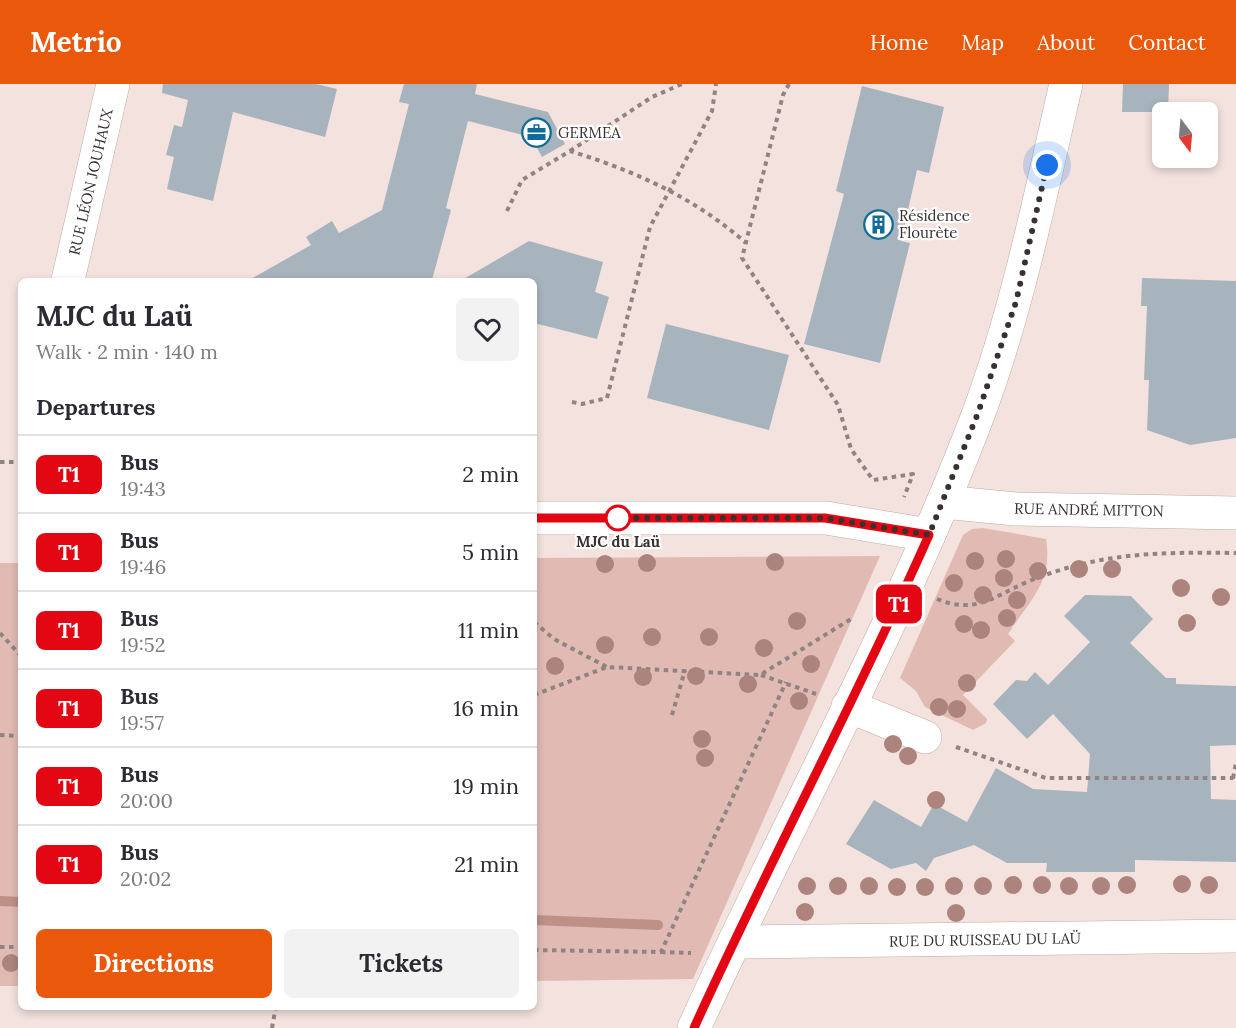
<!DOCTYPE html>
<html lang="en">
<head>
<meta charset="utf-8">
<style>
	body { margin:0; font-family:Lora,serif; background:#f2f2f3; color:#2b2b33; height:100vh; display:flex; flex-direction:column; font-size:22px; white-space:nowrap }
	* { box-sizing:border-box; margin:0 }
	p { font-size:20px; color:#7c7c81 }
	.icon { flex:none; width:33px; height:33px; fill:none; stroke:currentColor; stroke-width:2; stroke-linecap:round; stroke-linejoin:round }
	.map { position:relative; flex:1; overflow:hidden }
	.side { position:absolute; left:18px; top:194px; width:519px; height:732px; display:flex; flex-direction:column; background:#fff; border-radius:9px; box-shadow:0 3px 9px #0003 }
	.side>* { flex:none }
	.badge { padding:0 12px; border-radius:9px; font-size:21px; line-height:39px }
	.needle { width:39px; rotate:164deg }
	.buttons { position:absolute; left:1152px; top:18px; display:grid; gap:12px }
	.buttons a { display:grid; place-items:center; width:66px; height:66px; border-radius:9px; background:#fff; box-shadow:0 3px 9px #0003; font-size:30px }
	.you { position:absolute; width:30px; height:30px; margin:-15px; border:4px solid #fff; border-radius:50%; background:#1a73e8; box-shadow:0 0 0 9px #1a73e833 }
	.map>.badge { position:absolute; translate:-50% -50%; box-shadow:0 0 0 3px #fff }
	h2 { padding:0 18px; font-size:22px; line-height:54px }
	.round { display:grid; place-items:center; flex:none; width:63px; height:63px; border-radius:9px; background:#f2f2f3 }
	.overview { display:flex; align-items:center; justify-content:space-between; height:102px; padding:0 18px }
	h1 { font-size:28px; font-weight:700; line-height:45px }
	.primary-button { display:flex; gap:12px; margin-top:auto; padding:12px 18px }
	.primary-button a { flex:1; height:69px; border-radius:9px; background:#ea580c; color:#fff; font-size:24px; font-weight:700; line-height:69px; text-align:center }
	.primary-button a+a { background:#f2f2f3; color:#2b2b33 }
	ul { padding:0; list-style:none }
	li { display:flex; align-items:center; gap:18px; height:78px; padding:0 18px; border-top:2px solid #e1e1e2 }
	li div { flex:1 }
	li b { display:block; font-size:22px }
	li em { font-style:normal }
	li .badge { min-width:66px; font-weight:700; text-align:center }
	header { display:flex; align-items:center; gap:36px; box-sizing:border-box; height:84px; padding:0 30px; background:#ea580c; color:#fff }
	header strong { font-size:28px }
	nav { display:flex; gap:33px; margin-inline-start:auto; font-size:21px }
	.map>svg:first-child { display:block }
	.green { fill:#e0bab3 }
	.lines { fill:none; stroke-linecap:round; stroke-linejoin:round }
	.stream { stroke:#be9088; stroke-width:10 }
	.building { fill:#a7b4bd }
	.minor-casing { stroke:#bdaca9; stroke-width:34 }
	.path { stroke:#908482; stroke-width:4; stroke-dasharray:4.5 4.5; stroke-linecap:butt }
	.minor { stroke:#fff; stroke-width:33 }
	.tree { fill:#ad847d }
	.line-casing { stroke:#fff; stroke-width:14 }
	.line { stroke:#e30613; stroke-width:9 }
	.walk { stroke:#383130; stroke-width:6; stroke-dasharray:0 10.8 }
	.stop-dot { fill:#fff; stroke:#e30613; stroke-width:3 }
	.labels { text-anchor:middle; stroke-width:4.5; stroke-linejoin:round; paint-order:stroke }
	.poi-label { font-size:15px; fill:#383130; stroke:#fff; text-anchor:start }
	.street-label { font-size:15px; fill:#383130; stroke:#fff }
	.stop-label { font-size:15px; font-weight:bold; fill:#383130; stroke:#fff }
</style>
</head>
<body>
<header>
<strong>Metrio</strong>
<nav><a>Home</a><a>Map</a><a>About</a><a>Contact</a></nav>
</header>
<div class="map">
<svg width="1236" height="944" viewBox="0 0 1236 944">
	<rect width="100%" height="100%" fill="#f3e2de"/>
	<g class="green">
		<path d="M983 444 1046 455C1053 498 1030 516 1008 550L1015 557 963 611 987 635 986 639 973 646 925 623 916 607 900 594 963 451 972 445Z"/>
		<polygon points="880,472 693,895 534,897 534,474"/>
		<rect x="0" y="479" width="21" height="423"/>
	</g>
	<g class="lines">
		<g class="stream">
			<polyline points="0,817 21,818"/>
			<polyline points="534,836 658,841"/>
		</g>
	</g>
	<g class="building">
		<polygon points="163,0 316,0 337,5 325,53 233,28 213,117 167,105 174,73 166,71 174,41 182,43 188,16 162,9"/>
		<polygon points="404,0 477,0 475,10 548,28 565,60 542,73 531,53 468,37 446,124 451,126 432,196 249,196 311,161 306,153 332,137 339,149 382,126 409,20 399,18"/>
		<polygon points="1123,0 1169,0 1168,28 1122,28"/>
		<polygon points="862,2 944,23 929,89 917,86 901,157 910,159 880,279 804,260 844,110 836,107"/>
		<polygon points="529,157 603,178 595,208 609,213 597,255 534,239 534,196 462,196"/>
		<polygon points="1142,194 1236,197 1236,354 1190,361 1147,346 1149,296 1144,296 1147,222 1141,222"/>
		<polygon points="666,240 789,271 769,346 647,314"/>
		<polygon points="1085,511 1131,512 1153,535 1130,559 1166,594 1176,594 1176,600 1236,602 1236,661 1210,662 1211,715 1236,716 1236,778 1135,776 1135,788 1046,788 1047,779 1007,779 974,761 934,774 926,787 916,779 891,785 846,760 874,716 921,743 934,720 967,738 996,684 1033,705 1087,708 1090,670 1053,630 1027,655 993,620 1016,596 1027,597 1035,588 1048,601 1090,558 1064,532"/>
	</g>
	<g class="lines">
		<defs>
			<g id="minor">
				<polyline points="68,196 113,0"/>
				<polyline points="943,418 1016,425 1236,429"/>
				<polyline points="534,434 826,434 929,451"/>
				<polyline points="848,622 925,653"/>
				<polyline points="735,858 1236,852"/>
				<path d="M694 944C787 739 898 542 978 331 1018 224 1040 112 1066 0"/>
			</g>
		</defs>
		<use href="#minor" class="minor-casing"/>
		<g class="path">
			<polyline points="789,0 783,11 742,174 838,321 851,365 873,396 913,390 904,413"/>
			<polyline points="570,67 652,13 682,0"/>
			<path d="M507 127 522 96 570 67C635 87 695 114 746 159"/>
			<polyline points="572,318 582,320 607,314 650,143 712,27 716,0"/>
			<polyline points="0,378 21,378"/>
			<path d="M937 515C976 531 994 512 1027 498 1099 468 1160 468 1236 469"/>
			<polyline points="534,538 554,555 607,583"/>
			<polyline points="0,549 21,572"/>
			<polyline points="761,591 816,610"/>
			<polyline points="534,611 607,583 760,591 851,535"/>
			<polyline points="672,631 685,586"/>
			<polyline points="0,651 21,652"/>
			<polyline points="956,663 1046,694 1233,694 1236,699"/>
			<polyline points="1233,694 1236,679"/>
			<polyline points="0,863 21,863"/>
			<polyline points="534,866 661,868 786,598"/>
			<polyline points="661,868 691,869"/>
			<polyline points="272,944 276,922"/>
		</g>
		<use href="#minor" class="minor"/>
	</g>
	<g class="tree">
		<circle cx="1006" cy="475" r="9"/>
		<circle cx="975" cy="477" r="9"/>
		<circle cx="775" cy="478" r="9"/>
		<circle cx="647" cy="479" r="9"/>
		<circle cx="605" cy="480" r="9"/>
		<circle cx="1079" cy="485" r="9"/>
		<circle cx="1112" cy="485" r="9"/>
		<circle cx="1038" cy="487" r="9"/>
		<circle cx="1004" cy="494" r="9"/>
		<circle cx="954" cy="499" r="9"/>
		<circle cx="1181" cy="504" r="9"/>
		<circle cx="983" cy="511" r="9"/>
		<circle cx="1221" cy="513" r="9"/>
		<circle cx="1017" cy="516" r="9"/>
		<circle cx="1007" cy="534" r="9"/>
		<circle cx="797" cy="537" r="9"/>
		<circle cx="1187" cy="539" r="9"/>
		<circle cx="964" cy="540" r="9"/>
		<circle cx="981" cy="546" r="9"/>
		<circle cx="652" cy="553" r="9"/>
		<circle cx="709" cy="553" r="9"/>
		<circle cx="605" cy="561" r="9"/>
		<circle cx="764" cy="564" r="9"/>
		<circle cx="811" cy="580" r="9"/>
		<circle cx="555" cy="582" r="9"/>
		<circle cx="696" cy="592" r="9"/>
		<circle cx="643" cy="593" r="9"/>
		<circle cx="967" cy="599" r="9"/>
		<circle cx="748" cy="600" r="9"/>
		<circle cx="799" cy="617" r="9"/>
		<circle cx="939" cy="623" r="9"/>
		<circle cx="957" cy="625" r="9"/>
		<circle cx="702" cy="655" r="9"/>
		<circle cx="893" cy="660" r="9"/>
		<circle cx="908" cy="672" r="9"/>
		<circle cx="705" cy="674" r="9"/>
		<circle cx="936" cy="716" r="9"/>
		<circle cx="1182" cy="800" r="9"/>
		<circle cx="1013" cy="801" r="9"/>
		<circle cx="1042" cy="801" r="9"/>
		<circle cx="1127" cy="801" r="9"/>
		<circle cx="1209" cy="801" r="9"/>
		<circle cx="807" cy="802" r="9"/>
		<circle cx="838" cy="802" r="9"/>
		<circle cx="869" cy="802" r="9"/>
		<circle cx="954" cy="802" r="9"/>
		<circle cx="983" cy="802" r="9"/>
		<circle cx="1069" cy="802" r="9"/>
		<circle cx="1101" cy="802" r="9"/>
		<circle cx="897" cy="803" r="9"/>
		<circle cx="925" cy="803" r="9"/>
		<circle cx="805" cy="828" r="9"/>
		<circle cx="956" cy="829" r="9"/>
		<circle cx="11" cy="879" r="9"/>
	</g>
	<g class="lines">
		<defs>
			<path id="line" d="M534 434H825L929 451C855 618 769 778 694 944"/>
		</defs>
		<use href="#line" class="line-casing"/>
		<use href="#line" class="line"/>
		<polyline class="walk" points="618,434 611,434 825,434 929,451 978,329 1016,218 1047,81"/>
	</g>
	<defs>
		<symbol id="office-ring" viewBox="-11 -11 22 22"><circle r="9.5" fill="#fff" stroke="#106b9b" stroke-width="1.5"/><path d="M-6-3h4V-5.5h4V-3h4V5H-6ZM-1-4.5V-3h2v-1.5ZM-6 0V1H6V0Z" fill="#106b9b"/></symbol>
		<symbol id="building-ring" viewBox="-11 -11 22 22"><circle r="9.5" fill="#fff" stroke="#106b9b" stroke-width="1.5"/><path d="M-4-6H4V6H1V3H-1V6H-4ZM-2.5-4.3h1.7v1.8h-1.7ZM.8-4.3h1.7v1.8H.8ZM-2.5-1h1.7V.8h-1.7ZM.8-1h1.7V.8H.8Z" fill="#106b9b"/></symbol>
	</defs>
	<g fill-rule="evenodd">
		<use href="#office-ring" x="520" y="32" width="33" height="33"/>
		<use href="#building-ring" x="862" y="124" width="33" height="33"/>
	</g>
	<circle class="stop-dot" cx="618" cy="434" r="12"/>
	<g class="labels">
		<g class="poi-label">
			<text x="558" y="54">GERMEA</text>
			<text x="899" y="137">Résidence<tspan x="899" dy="17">Flourète</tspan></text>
		</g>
		<g class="street-label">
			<text transform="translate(91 98) rotate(-77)" y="5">RUE LÉON JOUHAUX</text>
			<text transform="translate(1089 426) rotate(1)" y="5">RUE ANDRÉ MITTON</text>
			<text transform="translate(985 856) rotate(-1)" y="5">RUE DU RUISSEAU DU LAÜ</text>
		</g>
		<g class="stop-label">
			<text x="618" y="463">MJC du Laü</text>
		</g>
	</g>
</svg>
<div class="buttons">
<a><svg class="needle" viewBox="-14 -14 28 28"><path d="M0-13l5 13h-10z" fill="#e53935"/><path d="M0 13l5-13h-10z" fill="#7c7c81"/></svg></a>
</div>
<div class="you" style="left:1047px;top:81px"></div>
<b class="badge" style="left:899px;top:520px;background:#e30613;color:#fff">T1</b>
<section class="side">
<div class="overview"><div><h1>MJC du Laü</h1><p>Walk · 2 min · 140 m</p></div><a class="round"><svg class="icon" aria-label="heart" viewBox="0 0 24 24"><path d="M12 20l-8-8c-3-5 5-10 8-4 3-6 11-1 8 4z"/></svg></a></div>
<h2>Departures</h2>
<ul>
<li><span class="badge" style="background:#e30613;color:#fff">T1</span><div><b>Bus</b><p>19:43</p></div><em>2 min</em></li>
<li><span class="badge" style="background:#e30613;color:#fff">T1</span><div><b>Bus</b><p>19:46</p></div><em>5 min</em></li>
<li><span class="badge" style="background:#e30613;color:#fff">T1</span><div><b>Bus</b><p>19:52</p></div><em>11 min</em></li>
<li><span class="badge" style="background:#e30613;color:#fff">T1</span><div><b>Bus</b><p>19:57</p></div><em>16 min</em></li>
<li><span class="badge" style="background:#e30613;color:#fff">T1</span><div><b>Bus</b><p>20:00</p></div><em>19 min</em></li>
<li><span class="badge" style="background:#e30613;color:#fff">T1</span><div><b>Bus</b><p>20:02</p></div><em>21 min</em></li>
</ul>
<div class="primary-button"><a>Directions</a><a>Tickets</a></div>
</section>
</div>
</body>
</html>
